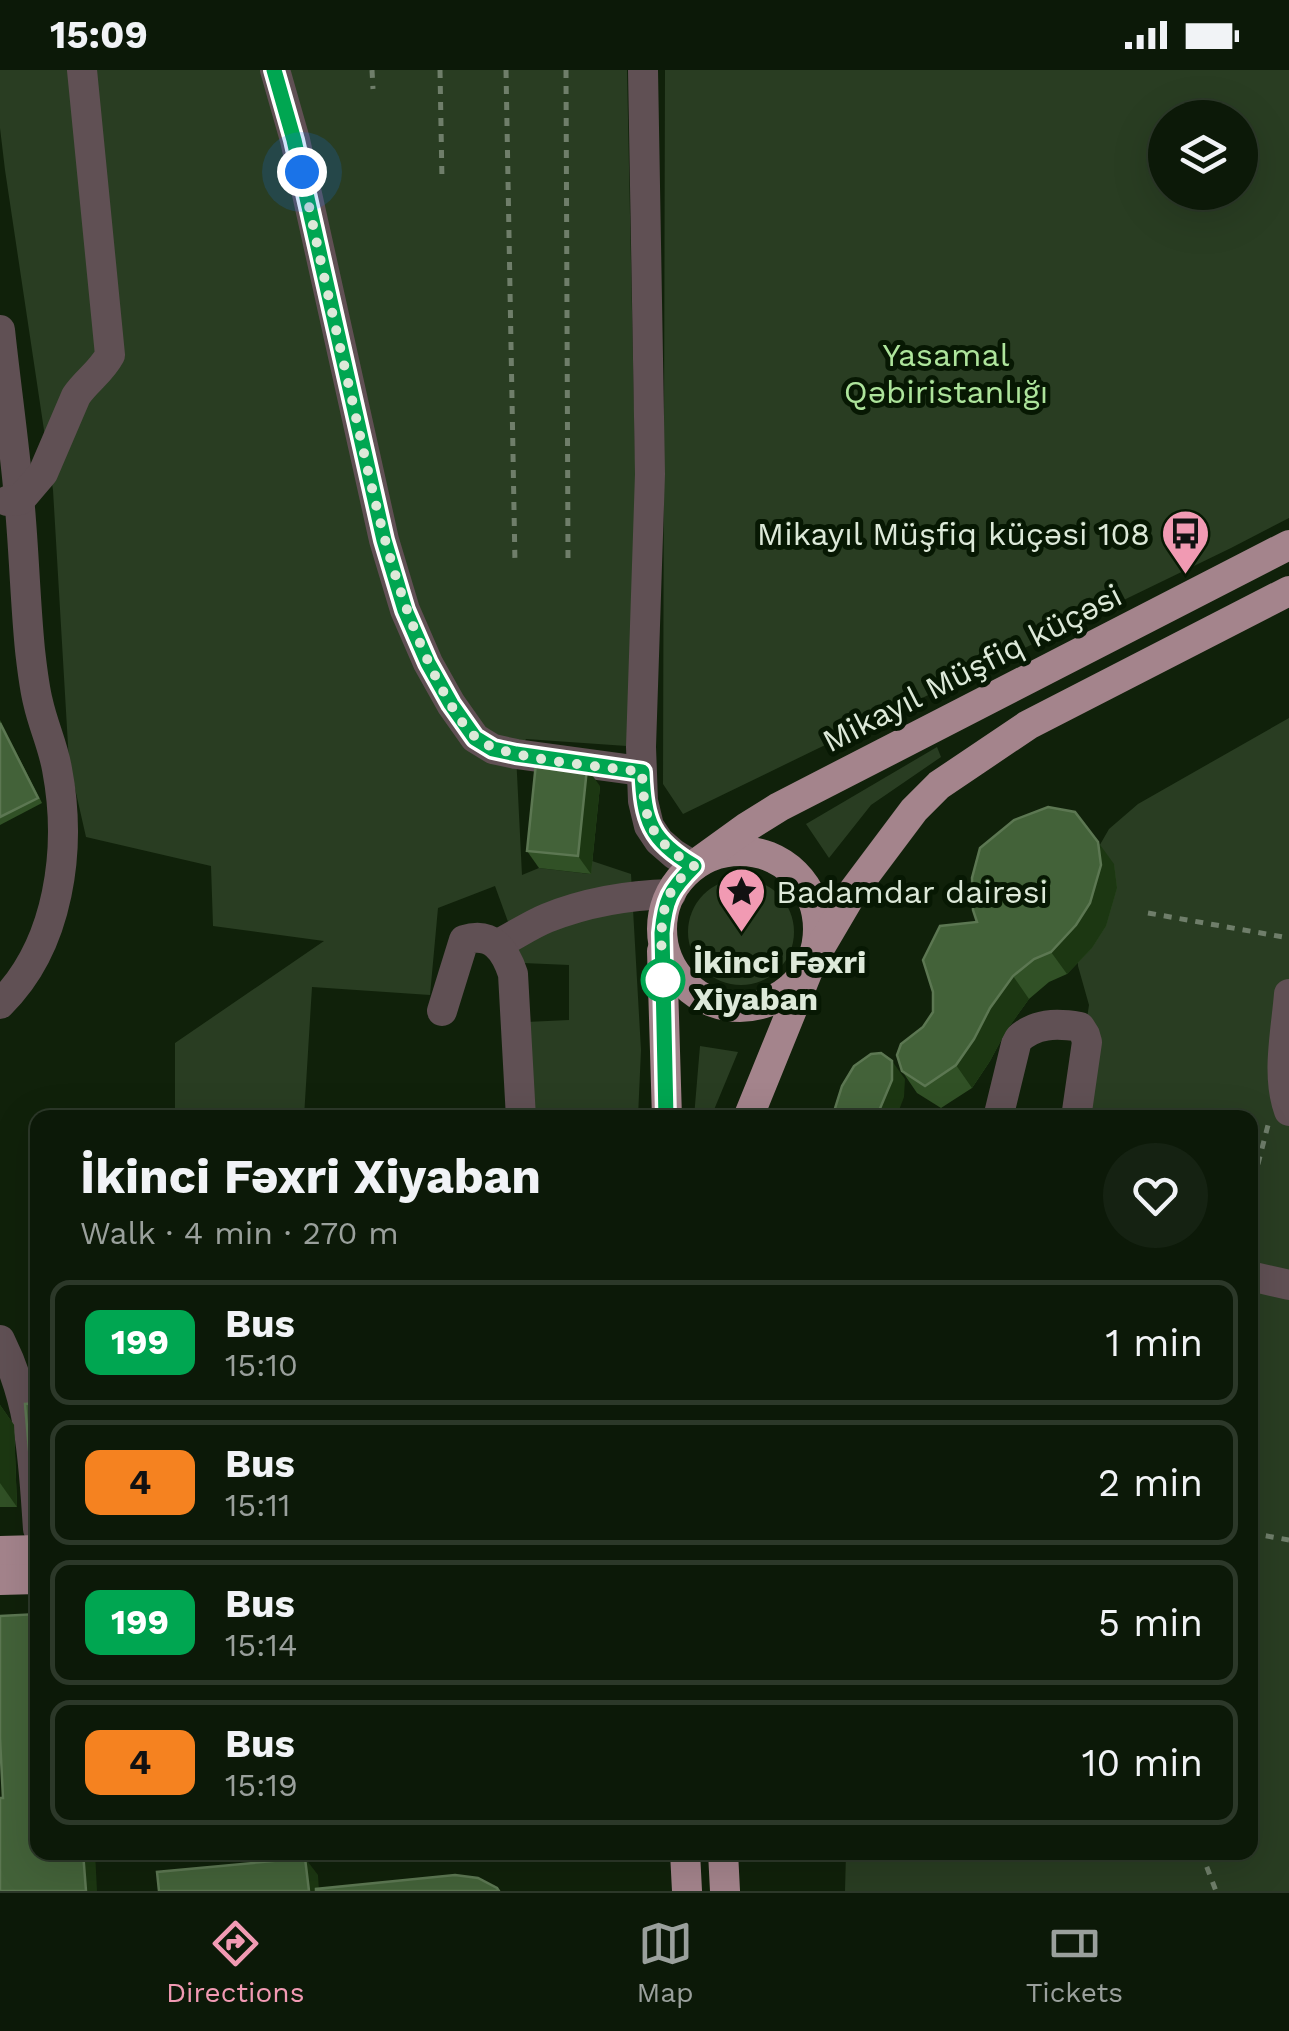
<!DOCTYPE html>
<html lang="en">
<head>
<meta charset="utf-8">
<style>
	body { margin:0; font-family:"Work Sans",sans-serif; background:#152212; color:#f1f3f6; height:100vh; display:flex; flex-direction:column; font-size:38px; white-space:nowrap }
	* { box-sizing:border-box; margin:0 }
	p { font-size:32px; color:#9aa09c }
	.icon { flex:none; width:55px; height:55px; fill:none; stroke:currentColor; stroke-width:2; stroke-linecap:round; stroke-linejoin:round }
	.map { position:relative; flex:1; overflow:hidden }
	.side { position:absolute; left:30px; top:1040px; width:1228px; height:750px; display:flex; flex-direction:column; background:#0c1908; border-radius:20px; box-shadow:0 10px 40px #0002,0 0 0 2px #2c3829 }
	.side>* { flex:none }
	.badge { padding:0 20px; border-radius:15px; font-size:35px; line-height:65px }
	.fabs { position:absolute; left:1148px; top:30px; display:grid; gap:20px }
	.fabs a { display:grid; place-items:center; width:110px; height:110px; border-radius:50%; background:#0c1908; box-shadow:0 10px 40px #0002,0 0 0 2px #2c3829; font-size:50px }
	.you { position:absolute; width:50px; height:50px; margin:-25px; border:8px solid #fff; border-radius:50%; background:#1a73e8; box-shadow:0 0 0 15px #1a73e833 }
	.map>.badge { position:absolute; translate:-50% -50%; box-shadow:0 0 0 5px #fff }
	.round { display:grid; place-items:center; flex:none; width:105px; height:105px; border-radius:52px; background:#152212 }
	.overview { display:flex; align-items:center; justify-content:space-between; height:170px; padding:0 50px }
	h1 { font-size:48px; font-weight:700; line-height:75px }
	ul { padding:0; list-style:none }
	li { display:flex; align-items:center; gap:30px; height:125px; margin:0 20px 15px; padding:0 30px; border:5px solid #2c3829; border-radius:20px }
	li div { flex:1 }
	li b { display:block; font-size:38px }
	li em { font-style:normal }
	li .badge { min-width:110px; font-weight:700; text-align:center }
	.status { display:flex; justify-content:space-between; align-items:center; height:70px; padding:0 50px; background:#0c1908; direction:ltr }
	.status svg { height:28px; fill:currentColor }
	.tab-bar { display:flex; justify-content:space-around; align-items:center; height:140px; border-top:2px solid #2c3829; background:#0c1908; font-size:28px; color:#9aa09c }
	.tab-bar a { display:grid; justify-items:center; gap:5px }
	.tab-bar .current { color:#f19ab3 }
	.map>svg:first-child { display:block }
	.green { fill:#293d22; fill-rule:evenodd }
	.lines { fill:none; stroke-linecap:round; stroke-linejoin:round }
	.path { stroke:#6f7e6a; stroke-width:5; stroke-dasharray:8 8; stroke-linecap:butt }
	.minor { stroke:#605054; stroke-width:30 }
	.major { stroke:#a4848c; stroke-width:30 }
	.wall { fill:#315126 }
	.shaded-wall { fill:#1c3712 }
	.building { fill:#436239; stroke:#5c7752; stroke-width:2.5 }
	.line-casing { stroke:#fff; stroke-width:22 }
	.line { stroke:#00a651; stroke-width:15 }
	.walk { stroke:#dde9d9; stroke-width:10; stroke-dasharray:0 18 }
	.stop-dot { fill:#fff; stroke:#00a651; stroke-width:5 }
	.labels { text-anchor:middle; stroke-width:10; stroke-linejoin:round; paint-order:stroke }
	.park-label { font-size:32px; fill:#ade49b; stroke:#071803 }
	.poi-label { font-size:32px; fill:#dde9d9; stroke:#071803; text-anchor:end }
	.street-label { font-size:32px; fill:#dde9d9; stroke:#071803 }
	.stop-label { font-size:32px; font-weight:bold; fill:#dde9d9; stroke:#071803; text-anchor:start }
</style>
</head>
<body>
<div class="status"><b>15:09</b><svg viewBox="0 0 49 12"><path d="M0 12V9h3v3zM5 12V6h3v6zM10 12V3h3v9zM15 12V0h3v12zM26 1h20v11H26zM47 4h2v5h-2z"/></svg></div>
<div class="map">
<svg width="1289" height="1821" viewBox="0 0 1289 1821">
	<rect width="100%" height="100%" fill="#10210a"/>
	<g class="green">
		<polygon points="0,0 627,0 641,677 526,669 516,684 522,805 539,798 590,804 592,791 631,804 641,980 638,1047 530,1047 526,952 569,950 569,895 523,893 495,816 438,838 430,925 312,917 304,1047 169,1047 175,1043 175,973 324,871 213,856 211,796 86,767 69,692 53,420 5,100 0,58"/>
		<path d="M665 0H1289V448L1231 478 683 744 663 714ZM1165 48H1240V122H1165Z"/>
		<polygon points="1289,648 1289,1821 845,1821 846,1783 1250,1782 1250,1048 1072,1047 1089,935 1078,896 1076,848 1086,799 1109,759 1138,734"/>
		<polygon points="937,677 941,687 871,735 829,788 806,754"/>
		<circle cx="741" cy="862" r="53"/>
		<polygon points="700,976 738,982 711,1047 694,1047"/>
	</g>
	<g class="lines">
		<g class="path">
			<polyline points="372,0 373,19"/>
			<polyline points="440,0 442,111"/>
			<polyline points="506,0 515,494"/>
			<polyline points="566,0 568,488"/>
			<polyline points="1148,843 1289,868"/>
			<polyline points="1250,1125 1268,1055"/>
			<polyline points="1250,1463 1289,1470"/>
			<polyline points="1201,1782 1216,1821"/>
		</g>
		<g class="minor">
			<polyline points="275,0 295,70 384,470 405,540 428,593 451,634 475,668 493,679 516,684 641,701"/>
			<polyline points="643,0 650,404 641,677 643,731 649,756 659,771 674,784 693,796"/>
			<path d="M0 260C6 316 14 372 19 427 24 478 25 529 30 580 32 597 34 616 38 632 43 655 53 676 57 699 72 778 60 875 0 934"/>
			<path d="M7 431 20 430 43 403 76 326C86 311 101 302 110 285L82 0"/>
			<path d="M498 874C514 866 530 855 547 848 587 832 629 825 671 824"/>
			<path d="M1289 924C1286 962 1276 1005 1289 1041"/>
			<path d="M442 941 464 870C492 861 505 880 513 904L521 1048"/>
			<path d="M998 1048 1017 970C1035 953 1056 953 1080 957L1085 965 1087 972 1076 1048"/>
			<polyline points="1250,1206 1289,1215"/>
			<path d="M0 1270C32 1334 33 1389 38 1459"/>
		</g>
		<g class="major">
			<circle cx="740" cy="859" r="78"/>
			<polyline points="693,796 747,757 779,737 1289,475"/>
			<polyline points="662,881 667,1048"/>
			<polyline points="748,1048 811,893 854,820 914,740 939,715 1028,655 1289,521"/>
			<polyline points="0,1481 38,1480"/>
			<polyline points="0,1510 38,1509"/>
			<polyline points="685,1782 687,1821"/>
			<polyline points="723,1782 725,1821"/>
		</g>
	</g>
	<g class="wall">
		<polygon points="0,650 42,733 0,755"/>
		<polygon points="600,716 591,804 539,798 527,781"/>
		<polygon points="1114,794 1117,818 1106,856 1092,878 1067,904 1049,912 1029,929 1006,961 990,991 972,1018 941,1038 917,1023 902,1001 923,957 933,942 977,852"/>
		<polygon points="38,1333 38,1392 29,1380"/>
		<polygon points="0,1335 14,1355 17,1437 0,1437"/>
	</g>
	<g class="shaded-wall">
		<polygon points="587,698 600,716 591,804 578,786"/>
		<polygon points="1098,772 1114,794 1117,818 1106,856 1092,878 1067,904 1051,882"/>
		<polygon points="1013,906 1029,929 1006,961 990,991 972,1018 956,995 990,938"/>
		<polygon points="892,991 905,1009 904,1027 896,1048 876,1048"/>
		<polygon points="0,1335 14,1355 17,1437 0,1413"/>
		<polygon points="83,1782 95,1782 97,1821 86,1821"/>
		<polygon points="305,1788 318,1805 319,1821 309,1821"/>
	</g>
	<g class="building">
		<polygon points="0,653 38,728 0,747"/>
		<polygon points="536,693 587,698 578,786 527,781"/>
		<polygon points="1048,737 1075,742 1098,772 1101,795 1090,833 1076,855 1051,882 1034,889 1013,906 990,938 974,969 956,995 925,1016 902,1001 897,985 901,974 923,957 933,942 933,922 923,890 940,856 977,852 973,840 972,808 980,778 1014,750"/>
		<polygon points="881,983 892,991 892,1010 876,1048 832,1048 842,1016 854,996 871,984"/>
		<polygon points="38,1333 38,1379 29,1380 25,1334"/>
		<polygon points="38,1544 38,1782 83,1782 86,1821 0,1821 0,1728 3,1728 0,1668 0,1546"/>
		<polygon points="305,1788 309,1821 159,1821 157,1802"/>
		<polygon points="455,1805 478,1808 497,1818 499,1821 316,1821 316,1819"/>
	</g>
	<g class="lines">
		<defs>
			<path id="line" d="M274 0 294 70 384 470 405 540 428 593 451 634 475 668 493 679 516 684 642 702C644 751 650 770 694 796 670 820 665 830 662 863L666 1048"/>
		</defs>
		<use href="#line" class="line-casing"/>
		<use href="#line" class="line"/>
		<path class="walk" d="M302 102C317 177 334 251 351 325 374 427 393 528 443 621 452 637 464 659 479 670 506 690 604 696 642 702 644 751 650 770 694 796 688 801 681 807 676 814 656 841 662 878 663 910"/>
	</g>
	<defs>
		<symbol id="bus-pin" viewBox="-11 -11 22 30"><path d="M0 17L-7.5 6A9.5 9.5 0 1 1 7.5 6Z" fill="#f19ab3" stroke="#071803"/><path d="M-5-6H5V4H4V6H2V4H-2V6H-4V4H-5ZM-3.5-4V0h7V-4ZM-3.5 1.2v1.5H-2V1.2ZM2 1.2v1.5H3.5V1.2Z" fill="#111"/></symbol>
		<symbol id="sight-pin" viewBox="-11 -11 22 30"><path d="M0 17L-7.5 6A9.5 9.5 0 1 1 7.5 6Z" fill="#f19ab3" stroke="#071803"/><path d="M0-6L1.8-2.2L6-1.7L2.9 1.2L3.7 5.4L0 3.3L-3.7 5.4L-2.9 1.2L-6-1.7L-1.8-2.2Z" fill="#111"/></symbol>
	</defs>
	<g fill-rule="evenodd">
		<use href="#bus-pin" x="1158" y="436" width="55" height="75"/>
		<use href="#sight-pin" x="714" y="794" width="55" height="75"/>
	</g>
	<circle class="stop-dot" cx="663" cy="910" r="20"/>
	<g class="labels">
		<g class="park-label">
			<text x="946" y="296">Yasamal<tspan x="946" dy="37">Qəbiristanlığı</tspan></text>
		</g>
		<g class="poi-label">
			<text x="1150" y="475">Mikayıl Müşfiq küçəsi 108</text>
			<text x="776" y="833" text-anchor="start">Badamdar dairəsi</text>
		</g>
		<g class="street-label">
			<text transform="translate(972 598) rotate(-27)" y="11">Mikayıl Müşfiq küçəsi</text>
		</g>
		<g class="stop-label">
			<text x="693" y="903">İkinci Fəxri<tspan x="693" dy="37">Xiyaban</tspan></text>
		</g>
	</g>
</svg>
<div class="fabs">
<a><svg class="icon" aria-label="layers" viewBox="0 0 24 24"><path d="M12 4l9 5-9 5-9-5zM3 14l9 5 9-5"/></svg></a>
</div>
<div class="you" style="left:302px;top:102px"></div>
<section class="side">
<div class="overview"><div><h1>İkinci Fəxri Xiyaban</h1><p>Walk · 4 min · 270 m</p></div><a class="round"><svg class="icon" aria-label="heart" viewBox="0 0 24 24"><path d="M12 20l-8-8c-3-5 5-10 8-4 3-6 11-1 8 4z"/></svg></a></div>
<ul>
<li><span class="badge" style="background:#00a651;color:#fff">199</span><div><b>Bus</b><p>15:10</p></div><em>1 min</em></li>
<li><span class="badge" style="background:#f58220;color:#111">4</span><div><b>Bus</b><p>15:11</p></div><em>2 min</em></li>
<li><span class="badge" style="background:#00a651;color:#fff">199</span><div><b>Bus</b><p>15:14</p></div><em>5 min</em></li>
<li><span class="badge" style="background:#f58220;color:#111">4</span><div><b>Bus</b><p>15:19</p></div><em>10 min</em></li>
</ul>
</section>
</div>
<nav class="tab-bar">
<a class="current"><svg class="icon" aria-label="directions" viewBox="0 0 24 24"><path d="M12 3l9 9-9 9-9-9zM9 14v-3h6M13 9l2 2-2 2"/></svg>Directions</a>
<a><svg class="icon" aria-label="map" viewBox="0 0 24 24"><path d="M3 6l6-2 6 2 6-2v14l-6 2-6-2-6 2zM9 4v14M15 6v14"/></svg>Map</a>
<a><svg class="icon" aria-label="tickets" viewBox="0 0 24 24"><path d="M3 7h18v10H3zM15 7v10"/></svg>Tickets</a>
</nav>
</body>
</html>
